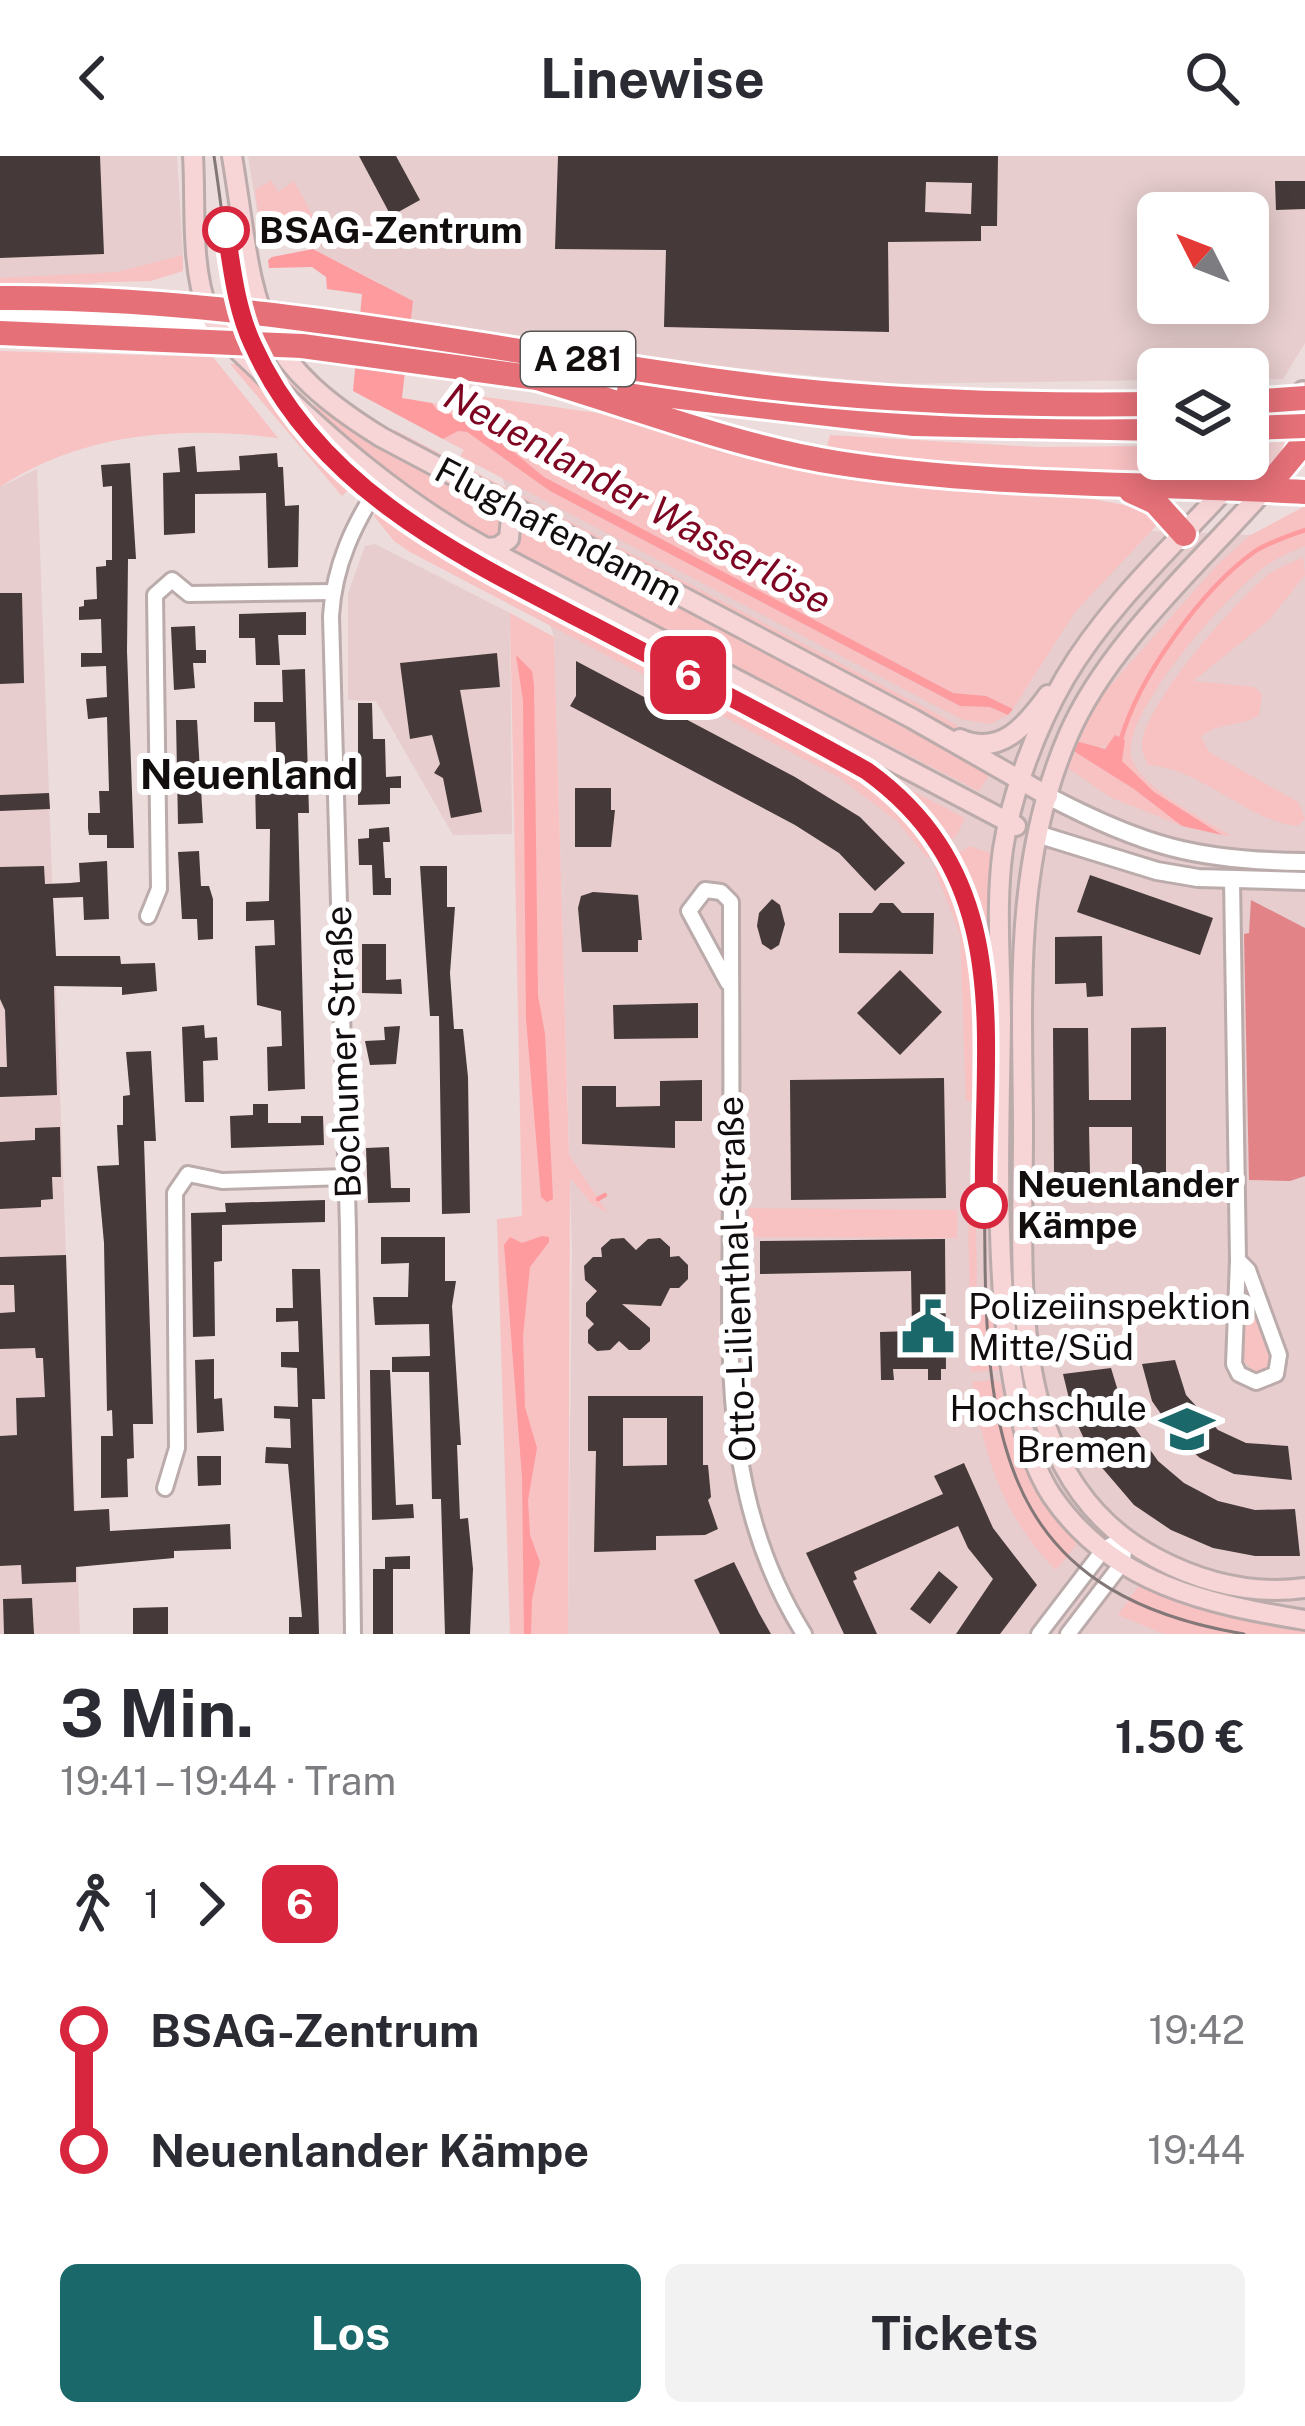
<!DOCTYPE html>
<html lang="de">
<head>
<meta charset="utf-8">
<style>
	body { margin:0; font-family:"Public Sans",sans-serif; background:#f2f2f3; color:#2b2b33; height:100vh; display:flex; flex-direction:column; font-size:45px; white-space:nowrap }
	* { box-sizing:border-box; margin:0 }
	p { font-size:39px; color:#7c7c81 }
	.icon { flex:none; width:66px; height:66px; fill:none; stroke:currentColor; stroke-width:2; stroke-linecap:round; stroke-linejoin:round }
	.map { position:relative; height:1478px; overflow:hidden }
	.sheet { display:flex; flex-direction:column; background:#fff; flex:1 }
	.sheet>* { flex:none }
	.badge { padding:0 24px; border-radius:18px; font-size:42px; line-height:78px }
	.needle { width:78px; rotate:312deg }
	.fabs { position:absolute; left:1137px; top:36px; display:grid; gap:24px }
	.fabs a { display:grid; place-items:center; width:132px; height:132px; border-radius:18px; background:#fff; box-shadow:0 6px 30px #0003; font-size:60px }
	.map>.badge { position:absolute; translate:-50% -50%; box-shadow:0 0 0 6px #fff }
	.legs { display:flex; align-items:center; gap:18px; height:132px; padding:0 60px; font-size:39px }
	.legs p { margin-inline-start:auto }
	.headline { display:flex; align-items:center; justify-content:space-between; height:204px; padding:0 60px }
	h1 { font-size:66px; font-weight:700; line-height:90px }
	.cta { display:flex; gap:24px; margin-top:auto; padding:24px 60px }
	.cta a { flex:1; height:138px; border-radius:18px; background:#1b686b; color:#fff; font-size:48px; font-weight:700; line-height:138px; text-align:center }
	.cta a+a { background:#f2f2f3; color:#2b2b33 }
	ul { padding:0 60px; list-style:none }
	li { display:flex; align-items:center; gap:42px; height:120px; font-size:45px }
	li i { display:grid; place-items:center; width:18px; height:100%; margin:0 15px; background:currentColor }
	li i::after { content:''; width:30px; height:30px; margin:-15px; border:9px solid; border-radius:50%; background:#fff }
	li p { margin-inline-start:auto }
	li:first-child i { background:linear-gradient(#0000 50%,currentColor 0) }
	li:last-child i { background:linear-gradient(currentColor 50%,#0000 0) }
	header { display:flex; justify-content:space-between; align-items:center; height:156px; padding:0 60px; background:#fff; font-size:54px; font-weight:700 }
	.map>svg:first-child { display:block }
	.built { fill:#e7cdcd; fill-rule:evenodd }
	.green { fill:#f8c1c2 }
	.forest { fill:#e28387 }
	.water { fill:#fd9b9f }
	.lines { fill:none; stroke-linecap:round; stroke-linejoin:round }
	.stream { stroke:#fd9b9f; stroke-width:4.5 }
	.building { fill:#463939; fill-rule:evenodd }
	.minor-casing { stroke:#bbabab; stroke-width:20 }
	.tertiary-casing { stroke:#bbabab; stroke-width:22 }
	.secondary-casing { stroke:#bbabab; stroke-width:24 }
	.motorway-casing { stroke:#fff; stroke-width:30 }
	.minor { stroke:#fff; stroke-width:14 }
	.tertiary { stroke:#fff; stroke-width:16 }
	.secondary { stroke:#f7d4d6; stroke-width:18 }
	.motorway { stroke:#e57078; stroke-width:24 }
	.tram { stroke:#837777; stroke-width:3 }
	.motorway-bridge-casing { stroke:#fff; stroke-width:30; stroke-linecap:butt }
	.motorway-bridge { stroke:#e57078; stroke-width:24 }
	.line-1-casing { stroke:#fff; stroke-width:27 }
	.line-1 { stroke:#d7263d; stroke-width:18 }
	.stop-1-dot { fill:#fff; stroke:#d7263d; stroke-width:6 }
	.labels { text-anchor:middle; stroke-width:12; stroke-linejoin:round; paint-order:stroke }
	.shield { fill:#fff; stroke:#5a5656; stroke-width:3 }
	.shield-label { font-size:33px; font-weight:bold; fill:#130e0e }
	.stop-label { font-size:36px; font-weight:bold; fill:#130e0e; stroke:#fff; text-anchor:start }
	.street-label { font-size:36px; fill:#130e0e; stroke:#fff }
	.poi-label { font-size:36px; fill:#130e0e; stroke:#fff; text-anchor:start }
	.water-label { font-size:39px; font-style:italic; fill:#7d0522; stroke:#fff }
	.quarter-label { font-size:42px; font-weight:bold; fill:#130e0e; stroke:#fff }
</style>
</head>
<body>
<header><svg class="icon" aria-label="back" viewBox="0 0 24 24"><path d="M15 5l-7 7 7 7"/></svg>Linewise<svg class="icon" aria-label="search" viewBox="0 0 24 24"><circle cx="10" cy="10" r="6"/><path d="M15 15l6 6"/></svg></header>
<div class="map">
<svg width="1305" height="1478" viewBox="0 0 1305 1478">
	<rect width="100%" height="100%" fill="#eddcdc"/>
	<g class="built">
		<polygon points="0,0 177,0 183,99 0,158"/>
		<path d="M248 0H1305V187L1283 223 1248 224V213H1158V224L892 228 698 208 396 162 380 127 294 83 263 91ZM1158 57H1248V147H1158Z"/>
		<polygon points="481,256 1149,375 1305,381 1305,1478 568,1478 572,1093 554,481"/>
		<polygon points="37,313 80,1478 0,1478 0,331"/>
		<polygon points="375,388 510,457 512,678 453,679 376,545 348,544 348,437 365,390"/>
	</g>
	<g class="green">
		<polygon points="271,24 278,36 294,25 320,73 263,91 255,34"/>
		<polygon points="183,99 183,115 151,125 0,129 0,122 117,116"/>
		<path d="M0 195 213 201 278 282C181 270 84 276 0 331Z"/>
		<polygon points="230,208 242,208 304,286 314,277 357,315 341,328 347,335 342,340"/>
		<polygon points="277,213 312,248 419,311 970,604 989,619 979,635 836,562 787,542 451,365 369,305 273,215"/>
		<polygon points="457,237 653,265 1125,349 1147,357 1156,370 1075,456 1013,553 986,540 953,537 544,321 476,265 437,254 432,247 453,250"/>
		<polygon points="395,274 939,559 968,576 962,578 390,276"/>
		<polygon points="458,275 467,276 550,335 959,550 990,551 1008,559 990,568 961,563 460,300 464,294 443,283"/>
		<path d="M830 279 1037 291 1158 290V303H1221L1198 326C1075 310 949 316 827 291Z"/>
		<polygon points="386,346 865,601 903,630 965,662 957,679 927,702 898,666 840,622 410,396 394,385 374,360"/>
		<path d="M1305 350V390C1290 396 1276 402 1263 412 1229 437 1123 555 1131 600 1136 630 1206 664 1231 680L1222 679 1154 636 1121 605 1125 584 1115 579 1111 588 1099 592 1080 586 1086 557 1218 408 1249 380Z"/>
		<path d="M1303 401 1305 419 1269 464 1193 525 1254 531 1262 538 1259 559C1239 572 1218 565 1201 581L1209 596 1298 646 1305 663 1298 670C1244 664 1204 613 1148 609 1146 603 1142 597 1142 591 1140 552 1238 442 1269 418 1279 411 1292 407 1303 401Z"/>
		<polygon points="510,457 554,481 569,999 608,1057 592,1048 570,1022 568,1478 510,1478 497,1063 522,1060"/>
		<polygon points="1076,596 1134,633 1182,670 1110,641 1068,612 1070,600"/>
		<polygon points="970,690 993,698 996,1026 987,1026 986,945 966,945 960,778 934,712"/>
		<polygon points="749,1052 957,1054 957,1082 748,1081"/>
		<polygon points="968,1056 976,1056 977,1157 997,1155 1000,1214 971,1216"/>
		<polygon points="1247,1125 1271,1195 1267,1214 1256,1218 1243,1204 1242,1127"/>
		<path d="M995 1224 1006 1230C1019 1298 1030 1335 1077 1388L1056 1414C1002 1360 984 1299 972 1226Z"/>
		<polygon points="1140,1428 1200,1452 1305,1472 1305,1478 1164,1478 1118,1459"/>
	</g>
	<polygon class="forest" points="1251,744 1305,772 1305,1020 1290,1025 1249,1024 1244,778 1249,777"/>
	<g class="water">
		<polygon points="313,93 413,145 402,242 432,247 437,254 476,265 544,321 953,537 986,540 1013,553 1008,559 990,551 960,550 550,335 467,276 458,275 443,283 353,235 362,138 327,133 326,121 312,111 269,112 268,104 272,101"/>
		<polygon points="516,499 532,515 534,529 538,840 545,878 553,1043 547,1046 541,1041 526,863 523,544"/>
		<polygon points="1115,579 1125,584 1122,605 1154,636 1222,679 1182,670 1134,633 1072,594 1076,585 1105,593"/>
		<polygon points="542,1080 549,1081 549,1086 530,1111 523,1180 525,1251 537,1292 528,1344 530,1379 540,1406 532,1444 531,1478 524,1478 522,1321 504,1089 510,1081 522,1087"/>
	</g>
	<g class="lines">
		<g class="stream">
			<path d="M1121 583C1139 521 1201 434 1254 396 1269 386 1288 380 1305 374"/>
			<polyline points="598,1043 605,1039"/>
		</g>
	</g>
	<g class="building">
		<polygon points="0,0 100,0 104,98 0,102"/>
		<polygon points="359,0 396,0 420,44 391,60"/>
		<path d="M558 0H998L997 70H981V85L888 86 889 176 664 171 666 94 555 93ZM926 26 972 27 971 58 925 56Z"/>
		<polygon points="1275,25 1305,25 1305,53 1276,54"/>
		<polygon points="195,290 197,316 240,314 239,300 277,297 278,311 283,311 285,350 299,349 298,411 268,412 266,337 195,338 195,377 164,379 163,317 180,316 178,292"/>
		<polygon points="130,307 136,403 128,403 127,495 134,692 107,692 107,679 89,679 88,672 88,657 100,657 99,635 109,635 107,561 88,563 86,543 107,541 106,510 81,511 81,497 102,497 101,463 79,464 79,451 84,450 84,444 97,443 96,411 106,410 106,404 112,404 112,330 103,331 101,309"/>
		<polygon points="0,437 22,437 24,527 0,528"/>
		<polygon points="306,456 306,479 278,479 280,509 256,509 255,482 239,482 239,458"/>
		<polygon points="195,470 196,494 206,494 206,507 193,507 195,532 174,534 171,471"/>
		<polygon points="497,497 500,531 460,534 482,656 451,662 443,622 434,617 440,608 432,579 410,583 400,507"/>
		<polygon points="576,505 795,621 860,661 905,707 875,735 839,697 795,669 570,550 576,540"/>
		<polygon points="305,513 309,657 298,657 305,933 268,935 267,891 282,890 281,855 257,849 255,790 275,789 274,764 246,765 246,746 269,745 270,673 256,673 255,623 277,622 275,566 254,566 254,546 283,546 282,514"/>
		<polygon points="358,547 372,547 373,583 385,583 386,621 401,620 401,632 390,632 390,648 358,649"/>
		<polygon points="176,564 197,564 203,667 178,668"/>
		<polygon points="575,632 611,632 611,654 615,654 611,691 575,691"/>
		<polygon points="49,637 50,653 0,655 0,639"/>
		<polygon points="389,671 390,686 383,686 385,722 391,722 391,739 373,739 372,709 359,709 358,683 369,682 369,673"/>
		<polygon points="199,695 201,730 209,730 213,743 213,783 198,784 197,763 182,763 178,696"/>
		<polygon points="107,705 109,763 84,764 83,741 53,742 56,800 120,800 121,808 155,807 157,835 122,839 122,831 54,830 57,939 0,941 0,911 7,911 5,854 0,843 0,711 44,710 45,728 70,727 80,726 79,707"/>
		<polygon points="420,710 447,710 447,751 455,751 450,817 454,873 463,873 468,921 470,1057 442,1058 439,860 430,860"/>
		<polygon points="1090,719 1213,762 1200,799 1077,756"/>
		<polygon points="593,736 638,739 642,784 638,784 638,796 582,796 578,752 581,740"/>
		<polygon points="772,743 780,749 785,768 779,789 771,794 762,788 757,770 759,757"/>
		<polygon points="880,747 893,747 902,757 934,757 933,798 839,797 839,757 872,757"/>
		<polygon points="1102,780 1103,840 1087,841 1086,827 1055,828 1055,781"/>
		<polygon points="362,788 386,788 386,824 401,823 402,838 362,837"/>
		<polygon points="900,814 942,856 900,899 857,857"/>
		<polygon points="698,847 698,882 614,883 613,849"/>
		<polygon points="204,869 205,882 217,881 218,904 203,905 204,946 185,946 182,871"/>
		<polygon points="400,870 396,908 370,909 365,885 385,884 384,871"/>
		<polygon points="1166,871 1166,1018 1132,1018 1132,971 1089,971 1090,1018 1054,1018 1053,872 1088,872 1089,944 1131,944 1131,872"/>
		<polygon points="151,895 156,985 144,985 153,1268 133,1268 134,1302 127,1303 128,1341 101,1342 101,1280 113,1280 112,1254 107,1255 104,1087 97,1010 119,1009 117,969 123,969 123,940 130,939 126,896"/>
		<polygon points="944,922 946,1042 791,1044 790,924"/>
		<polygon points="702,924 702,965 675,965 675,992 582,988 582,930 616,930 616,951 660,950 660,925"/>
		<polygon points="253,948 268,948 268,967 301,967 301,960 323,960 324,989 231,992 230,960 253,959"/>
		<polygon points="60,971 61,1021 52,1021 53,1043 41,1044 41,1051 0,1053 0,986 35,984 35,972"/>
		<polygon points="389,991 391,1032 410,1032 410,1046 368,1047 366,992"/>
		<polygon points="325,1044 325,1066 222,1069 222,1105 214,1106 215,1180 193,1181 191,1057 226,1056 225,1047"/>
		<polygon points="381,1081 445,1081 445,1125 456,1125 452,1150 461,1289 457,1289 460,1363 468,1362 473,1413 470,1478 445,1478 441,1343 432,1343 429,1216 392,1216 392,1201 430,1200 429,1168 375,1169 373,1141 408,1141 409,1107 381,1108"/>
		<polygon points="624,1082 636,1094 648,1083 660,1082 670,1091 670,1101 679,1100 688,1109 688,1123 679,1132 670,1132 661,1150 622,1148 650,1172 650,1185 640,1194 629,1194 619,1185 610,1194 597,1195 588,1187 588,1174 594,1168 586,1160 586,1147 597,1135 585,1124 584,1110 593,1101 602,1101 601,1092 611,1083"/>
		<polygon points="945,1083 946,1213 941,1213 941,1224 928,1224 928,1213 893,1213 894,1224 881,1224 880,1176 912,1175 911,1115 760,1118 760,1085"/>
		<polygon points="66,1099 74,1355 109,1353 110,1375 230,1368 231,1393 174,1395 174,1402 76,1411 76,1426 22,1428 21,1409 0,1410 0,1280 17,1279 16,1242 45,1241 43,1202 36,1202 35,1192 0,1193 0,1157 15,1156 14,1129 0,1129 0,1101"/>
		<polygon points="292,1113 320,1113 325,1243 312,1243 319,1478 289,1478 289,1461 302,1461 288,1308 265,1307 266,1291 291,1292 290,1263 274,1262 274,1250 298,1251 297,1212 281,1211 281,1196 299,1196 298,1165 276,1166 276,1152 293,1152"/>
		<polygon points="214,1203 214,1243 222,1242 224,1275 197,1277 195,1204"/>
		<polygon points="1175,1204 1186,1239 1218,1274 1246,1287 1288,1290 1292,1324 1234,1318 1200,1302 1179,1284 1152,1245 1142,1208"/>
		<polygon points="1111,1212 1125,1258 1158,1305 1184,1327 1218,1345 1255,1354 1295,1353 1300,1400 1255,1400 1213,1392 1171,1374 1134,1349 1092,1300 1073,1259 1063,1218"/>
		<polygon points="370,1214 390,1214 396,1349 413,1348 414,1362 372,1364"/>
		<path d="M588 1240H703V1309H708L711 1341 708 1344 718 1373 705 1379 656 1380V1394L594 1396 596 1295H588ZM623 1262H667V1309L623 1310Z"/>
		<polygon points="197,1300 221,1300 221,1329 198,1330"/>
		<polygon points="964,1307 993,1372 1037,1429 1000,1478 956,1478 993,1423 968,1392 958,1370 854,1416 857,1423 853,1425 877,1478 844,1478 806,1397 943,1338 934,1320"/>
		<polygon points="410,1400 410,1413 393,1413 393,1478 373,1478 373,1413 385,1413 385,1401"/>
		<polygon points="734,1406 759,1457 771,1478 720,1478 694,1424"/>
		<polygon points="939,1415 958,1431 930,1468 910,1453"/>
		<polygon points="32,1442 34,1478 4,1478 3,1443"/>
		<polygon points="168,1451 168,1478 133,1478 133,1452"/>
	</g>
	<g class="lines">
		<defs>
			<g id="minor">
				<polyline points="1232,724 1238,1104 1234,1208 1239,1218 1256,1226 1276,1218 1279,1199 1248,1114 1238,1104"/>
				<polyline points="148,760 159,733 155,439 172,424 189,438 332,436"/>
				<path d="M728 827 689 755 705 734 721 736 731 746C731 841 732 936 731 1031 731 1188 716 1338 804 1478"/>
				<polyline points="165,1332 177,1292 175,1037 188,1018 222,1025 346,1021"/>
				<path d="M353 1478 348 1072 331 460C334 409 354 367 382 325"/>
				<polyline points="1039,1478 1104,1393 1125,1381"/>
				<polyline points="1068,1478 1123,1406 1125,1381"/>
			</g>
			<g id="tertiary">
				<polyline points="0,160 84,160 267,173"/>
				<path d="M1048 640C1143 690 1197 705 1305 706"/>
				<polyline points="1037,678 1157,715 1198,722 1305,725"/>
			</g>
			<g id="secondary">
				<path d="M193 0C196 48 190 110 208 155 218 179 244 199 262 217 331 285 401 345 486 392L1016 670"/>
				<path d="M232 0C256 146 245 197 381 281L913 563 1048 640"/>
				<path d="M1303 235C1237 340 1128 415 1065 522 1036 572 1012 636 1003 693 995 749 1001 809 1001 866 1000 987 986 1241 1052 1340 1112 1428 1207 1448 1305 1464"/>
				<path d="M1279 278 1269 300 1266 332C1201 406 1107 489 1068 580 1014 706 1022 833 1023 966 1024 1116 999 1319 1156 1402 1203 1427 1252 1439 1305 1432"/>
				<polyline points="486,392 498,391 509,383 512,351"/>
				<path d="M960 583C1001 601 1026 569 1048 539"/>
			</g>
			<g id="motorway">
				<path d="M537 222C636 251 736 291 838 307 992 331 1151 327 1305 336"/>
				<polyline points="629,235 914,268 1158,273"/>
				<polyline points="1266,332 1305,285"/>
				<polyline points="1131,335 1155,346 1184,378"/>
			</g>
		</defs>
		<use href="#minor" class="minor-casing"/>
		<use href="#tertiary" class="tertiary-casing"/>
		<use href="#secondary" class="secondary-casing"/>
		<use href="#motorway" class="motorway-casing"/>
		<use href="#minor" class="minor"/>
		<use href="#tertiary" class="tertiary"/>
		<use href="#secondary" class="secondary"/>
		<use href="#motorway" class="motorway"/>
		<g class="tram">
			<path d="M214 0C222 51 226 105 241 156 270 259 361 341 450 394L867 615C912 648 950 687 968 741 985 794 983 850 983 904 984 971 984 1038 985 1105 987 1307 1020 1440 1244 1478"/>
			<polyline points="0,174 242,182 368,176"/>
		</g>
		<defs>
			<g id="motorway-bridge">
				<path d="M0 142C253 140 499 197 749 229 885 246 1022 250 1158 248"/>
				<polyline points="0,177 302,190 537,222"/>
				<polyline points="1248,246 1305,242"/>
				<polyline points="1248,272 1305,270"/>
			</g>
		</defs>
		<use href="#motorway-bridge" class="motorway-bridge-casing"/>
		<use href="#motorway-bridge" class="motorway-bridge"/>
	</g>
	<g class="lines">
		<defs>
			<path id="line-1" d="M226 74C232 112 236 153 253 189 318 333 459 400 592 469 683 517 777 564 867 615 1019 725 981 884 984 1049"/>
		</defs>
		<use href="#line-1" class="line-1-casing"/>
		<use href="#line-1" class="line-1"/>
	</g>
	<defs>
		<symbol id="civic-bare" viewBox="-9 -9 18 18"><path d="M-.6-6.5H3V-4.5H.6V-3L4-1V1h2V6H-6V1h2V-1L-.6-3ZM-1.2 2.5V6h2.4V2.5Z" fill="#1b686b" stroke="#fff" stroke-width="2.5" paint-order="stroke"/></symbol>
		<symbol id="university-bare" viewBox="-9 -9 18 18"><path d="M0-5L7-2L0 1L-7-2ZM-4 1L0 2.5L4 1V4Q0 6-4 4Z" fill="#1b686b" stroke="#fff" stroke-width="2.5" paint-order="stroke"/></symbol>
	</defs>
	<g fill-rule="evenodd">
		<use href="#civic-bare" x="890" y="1133" width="76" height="76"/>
		<use href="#university-bare" x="1149" y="1235" width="76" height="76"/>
	</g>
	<g class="stop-1-dot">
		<circle cx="226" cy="74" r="21"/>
		<circle cx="984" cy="1049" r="21"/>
	</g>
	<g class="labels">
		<rect class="shield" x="521" y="176" width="114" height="54" rx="9"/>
		<g class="shield-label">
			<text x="578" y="215">A 281</text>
		</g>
		<g class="stop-label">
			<text x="259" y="87">BSAG-Zentrum</text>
			<text x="1017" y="1041">Neuenlander<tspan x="1017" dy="41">Kämpe</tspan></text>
		</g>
		<g class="street-label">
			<text transform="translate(559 375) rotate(28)" y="13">Flughafendamm</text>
			<text transform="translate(343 896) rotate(-92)" y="13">Bochumer Straße</text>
			<text transform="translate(736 1123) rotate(-92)" y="13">Otto-Lilienthal-Straße</text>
		</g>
		<g class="poi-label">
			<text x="968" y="1163">Polizeiinspektion<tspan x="968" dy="41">Mitte/Süd</tspan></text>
			<text x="1147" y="1265" text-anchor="end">Hochschule<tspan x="1147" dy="41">Bremen</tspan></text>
		</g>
		<g class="water-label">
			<text transform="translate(638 342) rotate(29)" y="14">Neuenlander Wasserlöse</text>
		</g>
		<g class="quarter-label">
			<text x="249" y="633">Neuenland</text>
		</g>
	</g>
</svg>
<div class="fabs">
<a><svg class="needle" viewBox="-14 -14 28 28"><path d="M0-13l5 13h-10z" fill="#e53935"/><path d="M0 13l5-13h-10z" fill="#7c7c81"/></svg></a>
<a><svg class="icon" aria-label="layers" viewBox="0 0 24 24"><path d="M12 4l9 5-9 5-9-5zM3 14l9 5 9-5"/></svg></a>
</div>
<b class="badge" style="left:688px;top:519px;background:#d7263d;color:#fff">6</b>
</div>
<section class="sheet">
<div class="headline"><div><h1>3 Min.</h1><p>19:41 – 19:44 · Tram</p></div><b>1.50 €</b></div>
<div class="legs"><svg class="icon" aria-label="walk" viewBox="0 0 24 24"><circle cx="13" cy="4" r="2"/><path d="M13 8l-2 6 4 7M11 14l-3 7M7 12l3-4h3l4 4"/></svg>1<svg class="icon" aria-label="forward" viewBox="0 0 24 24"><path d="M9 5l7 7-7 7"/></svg><b class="badge" style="background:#d7263d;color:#fff">6</b></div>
<ul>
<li><i style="color:#d7263d"></i><b>BSAG-Zentrum</b><p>19:42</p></li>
<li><i style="color:#d7263d"></i><b>Neuenlander Kämpe</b><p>19:44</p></li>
</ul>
<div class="cta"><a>Los</a><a>Tickets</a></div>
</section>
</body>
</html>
